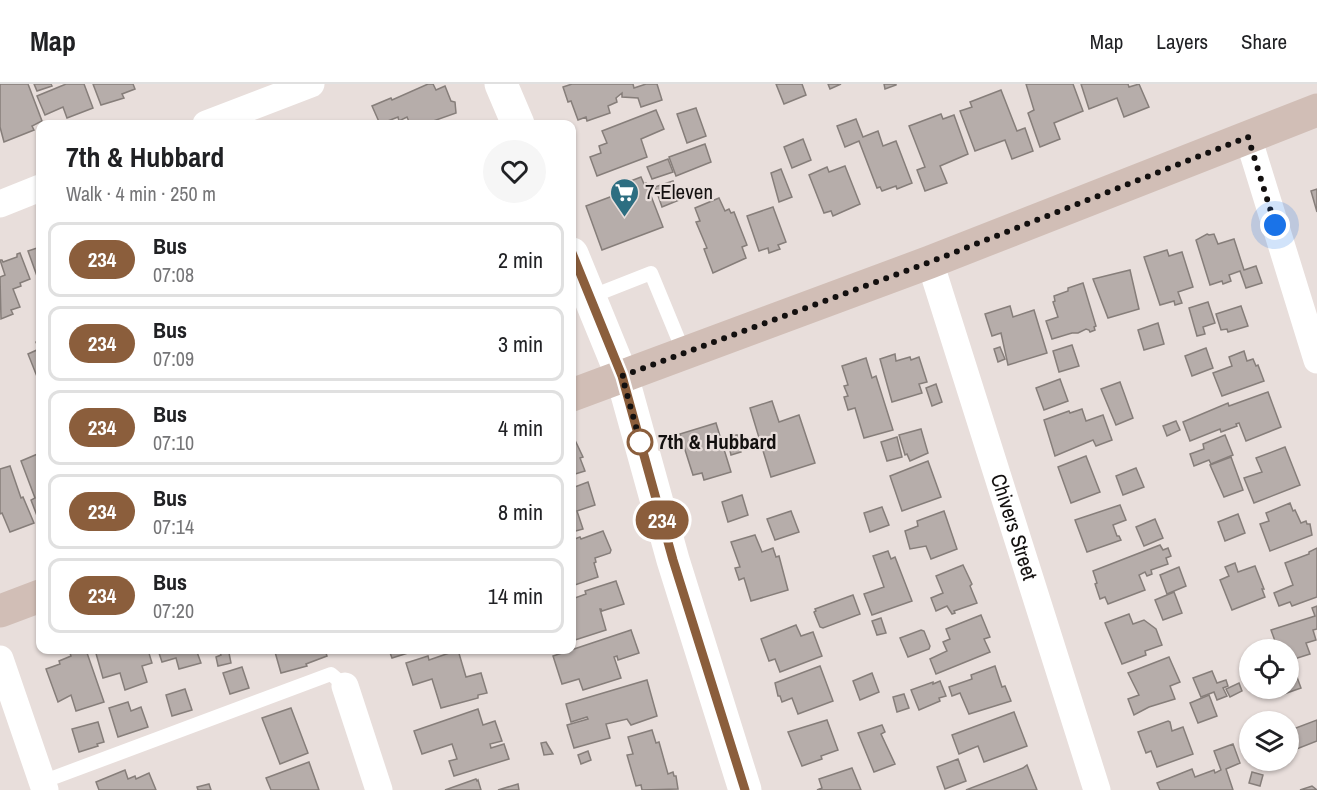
<!DOCTYPE html>
<html lang="en">
<head>
<meta charset="utf-8">
<style>
	body { margin:0; font-family:"Archivo Narrow",sans-serif; background:#f6f6f6; color:#202124; height:100vh; display:flex; flex-direction:column; font-size:22px; white-space:nowrap }
	* { box-sizing:border-box; margin:0 }
	p { font-size:20px; color:#757577 }
	.icon { flex:none; width:33px; height:33px; fill:none; stroke:currentColor; stroke-width:2; stroke-linecap:round; stroke-linejoin:round }
	.map { position:relative; flex:1; overflow:hidden }
	.side { position:absolute; left:36px; top:36px; width:540px; height:534px; display:flex; flex-direction:column; background:#fff; border-radius:12px; box-shadow:0 2px 4px #0004 }
	.side>* { flex:none }
	.badge { padding:0 12px; border-radius:20px; font-size:21px; line-height:39px }
	.controls { position:absolute; left:1239px; top:555px; display:grid; gap:12px }
	.controls a { display:grid; place-items:center; width:60px; height:60px; border-radius:50%; background:#fff; box-shadow:0 2px 4px #0004; font-size:30px }
	.you { position:absolute; width:30px; height:30px; margin:-15px; border:4px solid #fff; border-radius:50%; background:#1a73e8; box-shadow:0 0 0 9px #1a73e833 }
	.map>.badge { position:absolute; translate:-50% -50%; box-shadow:0 0 0 3px #fff }
	.round { display:grid; place-items:center; flex:none; width:63px; height:63px; border-radius:32px; background:#f6f6f6 }
	.summary { display:flex; align-items:center; justify-content:space-between; height:102px; padding:0 30px }
	h1 { font-size:28px; font-weight:700; line-height:45px }
	ul { padding:0; list-style:none }
	li { display:flex; align-items:center; gap:18px; height:75px; margin:0 12px 9px; padding:0 18px; border:3px solid #e0e0e0; border-radius:12px }
	li div { flex:1 }
	li b { display:block; font-size:22px }
	li em { font-style:normal }
	li .badge { min-width:66px; font-weight:700; text-align:center }
	header { display:flex; align-items:center; gap:36px; box-sizing:border-box; height:84px; padding:0 30px; background:#fff; border-bottom:2px solid #e0e0e0 }
	header strong { font-size:28px }
	nav { display:flex; gap:33px; margin-inline-start:auto; font-size:21px }
	.map>svg:first-child { display:block }
	.building { fill:#b6adaa; stroke:#867e7a; stroke-width:1.5 }
	.lines { fill:none; stroke-linecap:round; stroke-linejoin:round }
	.service { stroke:#fff; stroke-width:14 }
	.minor { stroke:#fff; stroke-width:27 }
	.tertiary { stroke:#fff; stroke-width:33 }
	.secondary { stroke:#d1beb6; stroke-width:33 }
	.line-casing { stroke:#fff; stroke-width:14 }
	.line { stroke:#8b5e3c; stroke-width:9 }
	.walk { stroke:#13100f; stroke-width:6; stroke-dasharray:0 10.8 }
	.stop-dot { fill:#fff; stroke:#8b5e3c; stroke-width:3 }
	.labels { text-anchor:middle; stroke-width:4.5; stroke-linejoin:round; paint-order:stroke }
	.poi-label { font-size:21px; fill:#13100f; stroke:#e8dedb; text-anchor:start }
	.stop-label { font-size:21px; font-weight:bold; fill:#13100f; stroke:#e8dedb; text-anchor:start }
	.street-label { font-size:21px; fill:#13100f; stroke:#e8dedb }
</style>
</head>
<body>
<header>
<strong>Map</strong>
<nav><a>Map</a><a>Layers</a><a>Share</a></nav>
</header>
<div class="map">
<svg width="1317" height="706" viewBox="0 0 1317 706">
	<rect width="100%" height="100%" fill="#e8dedb"/>
	<g class="building">
		<polygon points="0,0 28,0 42,37 32,42 34,46 4,58 0,43"/>
		<polygon points="34,0 51,0 52,2 37,7"/>
		<polygon points="66,0 84,0 93,24 67,34 63,23 45,31 37,12"/>
		<polygon points="93,0 133,0 135,5 122,10 124,14 101,21"/>
		<polygon points="428,0 433,0 436,6 445,2 451,17 455,18 456,29 425,40 423,38 410,40 407,33 399,37 398,33 380,40 372,22 391,14 392,16"/>
		<polygon points="572,0 633,0 634,4 646,0 657,0 662,16 641,23 638,14 622,13 622,9 616,14 617,18 608,22 610,29 587,37 586,33 578,36 571,17 568,18 563,3"/>
		<polygon points="776,0 802,0 806,11 784,20"/>
		<polygon points="828,0 841,0 830,5"/>
		<polygon points="884,0 896,0 896,1 885,5"/>
		<polygon points="1026,0 1073,0 1083,27 1054,39 1060,55 1040,63 1028,29 1034,26"/>
		<polygon points="1081,0 1128,0 1129,3 1139,0 1149,23 1124,33 1117,14 1089,25"/>
		<polygon points="1001,6 1017,47 1025,44 1033,67 1012,75 1005,56 975,67 960,27 972,23 970,18"/>
		<polygon points="696,24 706,52 687,59 677,30"/>
		<polygon points="656,26 664,45 641,55 647,73 597,92 590,73 601,69 599,62 607,59 602,47"/>
		<polygon points="941,30 943,35 954,31 968,70 940,82 947,99 925,107 917,86 925,83 909,42"/>
		<polygon points="856,35 863,53 878,47 883,62 896,57 912,99 897,105 896,102 882,107 880,103 877,104 859,57 845,63 837,42"/>
		<polygon points="803,55 811,76 792,84 784,63"/>
		<polygon points="705,60 711,78 676,92 669,73"/>
		<polygon points="668,75 673,88 652,95 647,83"/>
		<polygon points="845,82 860,120 833,132 831,127 824,129 809,91 827,83 829,88"/>
		<polygon points="781,85 792,113 779,118 771,89"/>
		<polygon points="641,93 644,100 646,99 663,143 602,166 586,122 626,107 623,100"/>
		<polygon points="673,97 679,116 662,123 655,103"/>
		<polygon points="1317,105 1317,128 1311,107"/>
		<polygon points="719,114 725,127 729,125 731,129 734,128 747,161 742,163 746,174 713,189 704,165 707,164 696,138 700,137 695,124"/>
		<polygon points="773,123 786,158 778,161 780,165 769,169 768,164 759,167 747,132"/>
		<polygon points="1207,150 1209,151 1214,150 1218,160 1234,155 1244,186 1256,182 1262,199 1246,204 1240,187 1229,191 1231,197 1223,200 1222,197 1210,201 1196,156"/>
		<polygon points="40,163 40,190 37,192 28,167"/>
		<polygon points="1167,166 1169,172 1182,168 1193,203 1178,208 1182,219 1175,221 1174,217 1160,221 1144,173"/>
		<polygon points="20,169 30,195 20,199 21,202 13,205 20,223 11,226 13,230 1,235 0,193 5,191 0,176 2,176 3,178 17,173 17,170"/>
		<polygon points="1130,186 1139,225 1108,234 1093,195"/>
		<polygon points="1083,199 1096,242 1094,243 1095,246 1090,248 1089,246 1086,245 1078,249 1072,249 1052,255 1046,237 1058,233 1053,218 1055,217 1054,212 1068,207 1068,204"/>
		<polygon points="1208,218 1215,239 1203,243 1205,250 1197,252 1189,224"/>
		<polygon points="1010,222 1013,233 1034,226 1047,269 1008,281 1001,249 992,252 985,230"/>
		<polygon points="1241,222 1248,242 1228,248 1227,245 1221,246 1216,230"/>
		<polygon points="1158,239 1164,260 1144,266 1138,246"/>
		<polygon points="40,256 40,294 38,295 28,270 39,265 36,258"/>
		<polygon points="1072,261 1079,282 1059,288 1053,267"/>
		<polygon points="1000,263 1005,275 998,278 994,265"/>
		<polygon points="1206,264 1213,284 1192,292 1185,272"/>
		<polygon points="1244,267 1247,277 1253,275 1256,282 1258,281 1264,297 1222,312 1213,289 1232,282 1229,273"/>
		<polygon points="895,270 896,277 910,273 911,276 919,273 927,298 919,300 922,309 892,318 880,275"/>
		<polygon points="866,274 872,294 876,292 893,346 864,354 855,324 848,326 844,313 848,312 844,302 848,301 842,282"/>
		<polygon points="1060,295 1068,317 1044,326 1036,304"/>
		<polygon points="1120,298 1133,334 1116,341 1101,305"/>
		<polygon points="936,300 942,318 932,322 926,304"/>
		<polygon points="1268,308 1281,343 1246,357 1239,339 1236,340 1237,342 1221,348 1220,345 1190,357 1183,338 1228,319 1229,322"/>
		<polygon points="772,317 779,338 799,331 815,379 771,393 750,324"/>
		<polygon points="1082,325 1086,337 1103,331 1112,356 1096,362 1093,356 1055,372 1044,336 1069,327 1070,329"/>
		<polygon points="1176,337 1180,346 1167,352 1163,342"/>
		<polygon points="716,339 731,388 704,396 702,389 693,391 680,350"/>
		<polygon points="921,345 928,369 910,377 907,370 905,371 899,351"/>
		<polygon points="737,351 741,368 731,371 727,353"/>
		<polygon points="1225,351 1233,371 1211,380 1209,376 1194,382 1190,370 1204,365 1203,360"/>
		<polygon points="897,353 902,373 887,377 881,358"/>
		<polygon points="574,354 583,373 580,374 585,387 572,391 572,355"/>
		<polygon points="1285,363 1300,401 1254,419 1244,394 1262,388 1256,374"/>
		<polygon points="40,369 40,437 39,437 31,416 35,414 21,377"/>
		<polygon points="1086,372 1100,408 1071,419 1058,383"/>
		<polygon points="1231,373 1243,406 1224,413 1210,381"/>
		<polygon points="928,377 941,413 902,427 890,392"/>
		<polygon points="10,382 21,414 23,413 34,439 10,448 2,429 0,430 0,385"/>
		<polygon points="1136,384 1144,403 1123,411 1116,392"/>
		<polygon points="588,398 595,421 577,427 583,445 572,448 572,404"/>
		<polygon points="742,411 748,431 728,438 722,418"/>
		<polygon points="1290,419 1293,427 1295,426 1301,439 1306,437 1307,440 1310,440 1312,451 1270,467 1260,440 1269,437 1266,429"/>
		<polygon points="1120,421 1126,436 1113,441 1117,452 1119,452 1121,456 1087,468 1075,436"/>
		<polygon points="882,423 889,441 870,448 864,429"/>
		<polygon points="791,427 799,448 775,456 767,435"/>
		<polygon points="944,427 957,465 931,475 926,462 910,465 905,447 918,442 917,437"/>
		<polygon points="1238,430 1245,449 1225,457 1218,438"/>
		<polygon points="1155,435 1163,454 1144,462 1136,443"/>
		<polygon points="603,447 611,466 610,469 595,474 596,478 594,479 598,493 572,502 572,456 580,453 581,455"/>
		<polygon points="755,451 762,468 773,464 776,473 779,472 788,506 751,517 744,494 739,496 735,484 740,483 731,458"/>
		<polygon points="1160,461 1163,466 1168,464 1171,472 1166,474 1168,480 1151,486 1152,490 1147,492 1145,488 1139,491 1145,506 1108,520 1105,513 1100,515 1095,500 1097,499 1093,487"/>
		<polygon points="1317,464 1317,513 1292,522 1290,518 1279,522 1274,509 1293,501 1285,479 1309,470 1309,468"/>
		<polygon points="888,467 891,475 895,473 912,517 872,531 864,510 884,503 873,472"/>
		<polygon points="1235,479 1238,488 1255,482 1264,505 1262,505 1265,513 1232,526 1220,496 1229,492 1225,483"/>
		<polygon points="963,481 972,500 970,502 977,519 954,527 955,529 952,530 947,522 936,527 931,514 943,509 936,492"/>
		<polygon points="1179,483 1186,502 1167,510 1160,491"/>
		<polygon points="616,497 624,520 602,527 601,525 600,525 606,546 572,557 572,515 586,510 585,507"/>
		<polygon points="1174,508 1182,529 1163,536 1155,516"/>
		<polygon points="853,511 860,530 823,544 820,543 814,528 816,527 815,525"/>
		<polygon points="1317,522 1317,545 1313,546 1316,556 1306,559 1310,570 1288,577 1288,566 1257,566 1257,563 1275,557 1271,546 1315,532 1312,524"/>
		<polygon points="1129,530 1133,540 1144,536 1156,545 1162,561 1145,567 1146,571 1122,580 1105,539"/>
		<polygon points="981,531 990,553 984,555 990,568 936,590 930,575 947,567 943,558 950,555 946,545"/>
		<polygon points="881,534 886,549 877,551 872,537"/>
		<polygon points="796,541 801,552 813,548 822,572 780,588 775,575 769,577 761,555"/>
		<polygon points="631,546 639,569 618,576 617,572 614,573 621,594 583,606 579,595 562,600 553,572"/>
		<polygon points="921,546 924,547 930,562 929,565 908,573 900,554"/>
		<polygon points="86,566 104,618 76,627 71,611 58,618 46,585 60,580 59,577 71,572 70,569"/>
		<polygon points="95,566 148,566 152,579 142,582 147,598 125,606 120,589 103,594"/>
		<polygon points="158,566 201,566 197,568 201,579 179,585 176,574 162,578"/>
		<polygon points="219,566 244,566 229,569 231,579 218,582 216,573 221,571"/>
		<polygon points="283,566 325,566 327,572 306,580 307,582 281,589 275,568"/>
		<polygon points="389,566 407,566 408,569 392,574"/>
		<polygon points="458,566 466,593 481,589 487,609 478,611 478,614 441,624 432,595 413,601 406,579 428,572 429,576"/>
		<polygon points="1169,573 1180,598 1170,602 1175,615 1149,623 1134,631 1128,615 1139,611 1128,589"/>
		<polygon points="820,582 833,617 798,630 792,614 782,618 780,612 778,612 775,599"/>
		<polygon points="995,582 1002,603 1005,602 1011,617 969,630 960,609 952,612 949,603 972,595 971,591"/>
		<polygon points="242,583 249,604 230,610 223,589"/>
		<polygon points="1294,585 1301,604 1281,611 1278,604 1288,604 1288,587"/>
		<polygon points="1212,587 1217,599 1226,596 1228,602 1223,604 1227,612 1217,616 1214,608 1201,613 1193,594"/>
		<polygon points="872,589 879,608 860,616 853,597"/>
		<polygon points="647,596 657,632 631,641 627,635 606,640 610,654 574,664 567,641 588,635 587,633 571,638 566,620"/>
		<polygon points="940,597 946,612 939,614 940,617 919,626 911,606 933,598 933,600"/>
		<polygon points="1239,599 1242,607 1230,613 1226,605"/>
		<polygon points="185,605 192,626 172,632 166,611"/>
		<polygon points="904,610 909,624 897,628 893,613"/>
		<polygon points="1209,611 1217,632 1198,639 1190,619"/>
		<polygon points="128,618 131,627 141,623 148,643 118,653 109,624"/>
		<polygon points="291,624 308,669 280,680 262,634"/>
		<polygon points="478,625 483,641 495,637 502,657 490,660 491,664 504,660 509,675 454,692 449,677 457,675 452,660 422,670 414,647"/>
		<polygon points="1014,628 1027,662 984,678 978,662 959,670 952,651"/>
		<polygon points="827,636 838,666 821,672 822,675 802,682 788,648"/>
		<polygon points="1317,636 1317,657 1294,666 1288,647"/>
		<polygon points="1168,637 1170,638 1172,647 1183,643 1193,670 1157,683 1151,667 1146,669 1138,648"/>
		<polygon points="98,638 104,658 97,660 98,662 79,668 72,645"/>
		<polygon points="882,641 885,648 881,650 895,680 874,688 858,649"/>
		<polygon points="652,646 656,659 659,658 668,690 673,688 674,692 676,692 678,705 642,706 641,701 636,702 627,671 633,670 628,653"/>
		<polygon points="546,658 553,670 544,671 541,659"/>
		<polygon points="1233,660 1240,679 1226,685 1233,706 1160,706 1157,699 1192,685 1195,693 1214,686 1215,689 1221,686 1214,667"/>
		<polygon points="588,667 591,676 581,680 578,671"/>
		<polygon points="958,675 966,697 945,705 937,683"/>
		<polygon points="309,678 319,706 271,706 266,694"/>
		<polygon points="1027,681 1037,706 966,706 1023,684"/>
		<polygon points="852,684 861,706 817,706 822,704 819,695"/>
		<polygon points="125,686 128,695 135,692 136,695 149,689 156,706 99,706 96,698"/>
		<polygon points="1252,688 1263,691 1260,702 1249,699"/>
		<polygon points="476,695 477,697 478,696 481,706 445,706"/>
		<polygon points="209,700 211,706 198,706 197,703"/>
		<polygon points="518,700 519,706 498,706"/>
		<polygon points="1312,702 1317,706 1300,706"/>
	</g>
	<g class="lines">
		<g class="service">
			<polyline points="590,213 651,189 684,269"/>
			<polyline points="42,698 331,590 345,602"/>
		</g>
		<g class="minor">
			<polyline points="206,40 311,0"/>
			<polyline points="1248,53 1317,276"/>
			<polyline points="0,120 40,104"/>
			<path id="s1" d="M930 178 1097 706"/>
			<polyline points="0,575 45,706"/>
			<polyline points="345,602 379,706"/>
		</g>
		<g class="tertiary">
			<polyline points="501,0 518,40"/>
			<polyline points="572,170 622,292 673,476 745,706"/>
		</g>
		<g class="secondary">
			<polyline points="572,311 930,178 1317,26"/>
			<polyline points="0,527 40,512"/>
		</g>
	</g>
	<g class="lines">
		<defs>
			<polyline id="line" points="572,169 622,292 673,476 745,706"/>
		</defs>
		<use href="#line" class="line-casing"/>
		<use href="#line" class="line"/>
		<polyline class="walk" points="640,358 641,361 622,292 930,178 1248,53 1275,141"/>
	</g>
	<defs>
		<symbol id="supermarket-pin" viewBox="-11 -11 22 30"><path d="M0 17L-7.5 6A9.5 9.5 0 1 1 7.5 6Z" fill="#2d6e81" stroke="#e8dedb"/><path d="M-6-5.5h2.5l.6 2H6L4.5 2H-2.5L-4.4-4H-6ZM-1.5 3.2a1.3 1.3 0 1 0 .1 0ZM3 3.2a1.3 1.3 0 1 0 .1 0Z" fill="#fff"/></symbol>
	</defs>
	<g fill-rule="evenodd">
		<use href="#supermarket-pin" x="608" y="92" width="33" height="45"/>
	</g>
	<circle class="stop-dot" cx="640" cy="358" r="12"/>
	<g class="labels">
		<g class="poi-label">
			<text x="645" y="115">7-Eleven</text>
		</g>
		<g class="stop-label">
			<text x="658" y="365">7th &amp; Hubbard</text>
		</g>
		<g class="street-label">
			<text dy="7" stroke="none"><textPath href="#s1" startOffset="278">Chivers Street</textPath></text>
		</g>
	</g>
</svg>
<div class="controls">
<a><svg class="icon" aria-label="locate" viewBox="0 0 24 24"><circle cx="12" cy="12" r="6"/><path d="M12 2v4M12 18v4M2 12h4M18 12h4"/></svg></a>
<a><svg class="icon" aria-label="layers" viewBox="0 0 24 24"><path d="M12 4l9 5-9 5-9-5zM3 14l9 5 9-5"/></svg></a>
</div>
<div class="you" style="left:1275px;top:141px"></div>
<b class="badge" style="left:662px;top:436px;background:#8b5e3c;color:#fff">234</b>
<section class="side">
<div class="summary"><div><h1>7th &amp; Hubbard</h1><p>Walk · 4 min · 250 m</p></div><a class="round"><svg class="icon" aria-label="heart" viewBox="0 0 24 24"><path d="M12 20l-8-8c-3-5 5-10 8-4 3-6 11-1 8 4z"/></svg></a></div>
<ul>
<li><span class="badge" style="background:#8b5e3c;color:#fff">234</span><div><b>Bus</b><p>07:08</p></div><em>2 min</em></li>
<li><span class="badge" style="background:#8b5e3c;color:#fff">234</span><div><b>Bus</b><p>07:09</p></div><em>3 min</em></li>
<li><span class="badge" style="background:#8b5e3c;color:#fff">234</span><div><b>Bus</b><p>07:10</p></div><em>4 min</em></li>
<li><span class="badge" style="background:#8b5e3c;color:#fff">234</span><div><b>Bus</b><p>07:14</p></div><em>8 min</em></li>
<li><span class="badge" style="background:#8b5e3c;color:#fff">234</span><div><b>Bus</b><p>07:20</p></div><em>14 min</em></li>
</ul>
</section>
</div>
</body>
</html>
